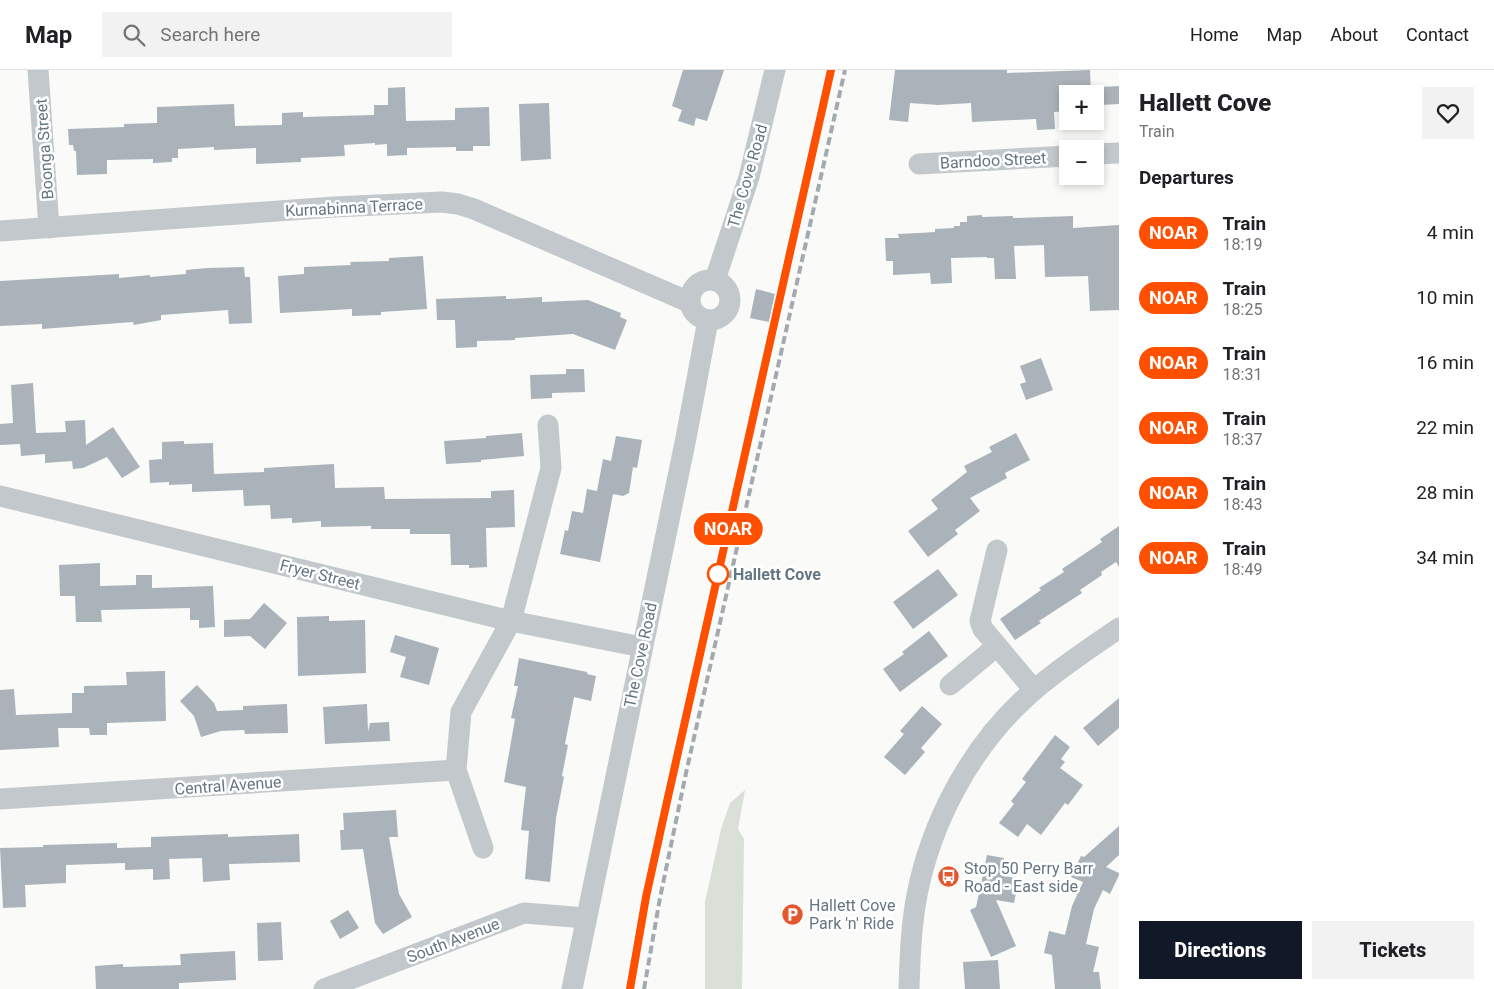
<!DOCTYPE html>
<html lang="en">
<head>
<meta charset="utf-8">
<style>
	body { margin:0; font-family:Roboto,sans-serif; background:#f2f2f2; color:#202124; height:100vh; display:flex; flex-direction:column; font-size:19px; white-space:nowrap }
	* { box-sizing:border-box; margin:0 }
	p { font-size:16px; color:#757577 }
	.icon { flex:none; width:28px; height:28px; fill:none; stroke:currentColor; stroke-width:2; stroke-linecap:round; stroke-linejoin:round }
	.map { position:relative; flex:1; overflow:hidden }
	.panel { display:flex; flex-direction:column; background:#fff; width:375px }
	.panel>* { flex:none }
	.badge { padding:0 10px; border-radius:16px; font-size:18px; line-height:32px }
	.tools { position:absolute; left:1059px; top:15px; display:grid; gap:10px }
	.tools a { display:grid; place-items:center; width:45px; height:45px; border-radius:0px; background:#fff; box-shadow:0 2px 8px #0003; font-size:25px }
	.map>.badge { position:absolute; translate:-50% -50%; box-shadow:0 0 0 2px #fff }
	h2 { padding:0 20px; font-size:19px; line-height:45px }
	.round { display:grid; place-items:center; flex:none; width:52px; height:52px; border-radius:0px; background:#f2f2f2 }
	.head { display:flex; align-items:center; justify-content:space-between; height:85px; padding:0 20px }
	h1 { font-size:24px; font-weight:800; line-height:38px }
	.action { display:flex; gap:10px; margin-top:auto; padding:10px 20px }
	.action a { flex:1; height:58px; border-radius:0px; background:#111827; color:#fff; font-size:20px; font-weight:800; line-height:58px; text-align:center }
	.action a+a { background:#f2f2f2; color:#202124 }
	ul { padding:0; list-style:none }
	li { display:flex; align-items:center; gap:15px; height:65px; padding:0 20px }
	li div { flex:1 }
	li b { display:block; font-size:19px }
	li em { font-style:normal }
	li .badge { min-width:55px; font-weight:700; text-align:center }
	header { display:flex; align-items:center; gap:30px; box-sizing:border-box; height:70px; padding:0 25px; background:#fff; border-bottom:1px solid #e0e0e0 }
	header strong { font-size:24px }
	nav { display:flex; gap:28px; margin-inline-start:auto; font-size:18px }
	.search { width:350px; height:45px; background:#f2f2f2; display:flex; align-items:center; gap:12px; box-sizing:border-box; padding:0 18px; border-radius:0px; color:#757577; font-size:19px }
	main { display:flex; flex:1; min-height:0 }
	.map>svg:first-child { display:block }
	.green { fill:#dadfd7 }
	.building { fill:#aab3b9 }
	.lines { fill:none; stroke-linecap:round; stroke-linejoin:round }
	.minor { stroke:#c3c8cc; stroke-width:21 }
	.rail { stroke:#a2aab0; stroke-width:4; stroke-dasharray:8 4; stroke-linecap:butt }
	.line-casing { stroke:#fff; stroke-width:11 }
	.line { stroke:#fe5000; stroke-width:8 }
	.stop-dot { fill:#fff; stroke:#fe5000; stroke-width:2.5 }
	.labels { text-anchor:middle; stroke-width:5; stroke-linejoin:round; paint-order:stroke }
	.street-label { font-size:16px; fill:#657683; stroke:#fff }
	.stop-label { font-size:16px; font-weight:bold; fill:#657683; stroke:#fff; text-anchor:start }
	.poi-label { font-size:16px; fill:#657683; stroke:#fff; text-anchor:start }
</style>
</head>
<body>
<header>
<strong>Map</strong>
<div class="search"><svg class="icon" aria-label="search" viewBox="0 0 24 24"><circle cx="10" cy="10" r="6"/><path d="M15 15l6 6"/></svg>Search here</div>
<nav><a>Home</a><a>Map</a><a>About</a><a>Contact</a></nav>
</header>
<main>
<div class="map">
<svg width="1119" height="919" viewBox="0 0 1119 919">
	<rect width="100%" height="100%" fill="#fafaf8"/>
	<polygon class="green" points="745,720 738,759 744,769 742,919 705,919 705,832 721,759 730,733"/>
	<g class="building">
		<polygon points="683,0 724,0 707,51 696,48 694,56 678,51 682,40 672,36"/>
		<polygon points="895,0 1007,0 1007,3 1090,0 1091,24 1068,24 1068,41 1054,42 1055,59 1037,60 1036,49 972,52 971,33 938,35 910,33 908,52 889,50"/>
		<polygon points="1119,16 1119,34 1101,35 1100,17"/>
		<polygon points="405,17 406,51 455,50 455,38 489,37 490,76 473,76 473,81 456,81 456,77 407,78 407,85 387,86 387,74 375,75 375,73 344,75 345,86 301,88 301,92 256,94 256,78 214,80 214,77 178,79 178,88 172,88 172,92 153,93 153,89 107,90 107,104 77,105 76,81 74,81 73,75 69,75 68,59 124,57 124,54 157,53 157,37 234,34 235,56 282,55 282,43 303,42 303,47 374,45 374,35 388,35 388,18"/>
		<polygon points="549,33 551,89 521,91 519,34"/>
		<polygon points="982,145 982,147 1013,146 1013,148 1073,146 1073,158 1119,155 1119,240 1090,241 1088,206 1045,207 1044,175 1014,176 1016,209 995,209 994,188 987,188 987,187 951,188 952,213 931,214 930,203 893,205 893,191 886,191 885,168 899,168 898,164 919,163 935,162 935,159 954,158 954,156 960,156 960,152 967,152 967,146"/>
		<polygon points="423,186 427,239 381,242 381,245 352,246 352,239 280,243 278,206 304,204 304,197 351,195 350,192 389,191 389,188"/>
		<polygon points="244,197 245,207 250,207 252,253 229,254 228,240 161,245 161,250 134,255 133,252 42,259 42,254 0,256 0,211 119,204 119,208 150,205 150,207 186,204 186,200 207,198"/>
		<polygon points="756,219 775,224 769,252 750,248"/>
		<polygon points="506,226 506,229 542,227 542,232 588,230 621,243 620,247 627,250 615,280 573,264 515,268 515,270 477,271 477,277 456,278 455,250 437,250 436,229"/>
		<polygon points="1041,288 1053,320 1026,330 1020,314 1026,312 1020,296"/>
		<polygon points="566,299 584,299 585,322 552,323 552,328 531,329 530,305 566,304"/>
		<polygon points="33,313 36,363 66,362 65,351 85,350 86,375 113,357 140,397 122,408 107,387 83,398 73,399 72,391 45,393 45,384 21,386 20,374 0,375 0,354 13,353 11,315"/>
		<polygon points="522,363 524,386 481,390 481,392 446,394 444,371 486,368 486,366"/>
		<polygon points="1016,363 1030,390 1005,403 1007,408 970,428 980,441 955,460 958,464 928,487 908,461 938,439 931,430 967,402 964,396 992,382 989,377"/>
		<polygon points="616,366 642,370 637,398 633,397 629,423 623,426 613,424 600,492 560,484 565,460 568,461 572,441 583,443 587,419 597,421 603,389 611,391"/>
		<polygon points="184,371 184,374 213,373 214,404 264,402 264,398 334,394 335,418 384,417 385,429 491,428 491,421 514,420 515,457 486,458 487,497 469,498 469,495 451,495 450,464 410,464 410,459 371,459 371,456 321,457 321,451 292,453 292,448 271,449 270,435 244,436 243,420 192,422 192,414 169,415 169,412 150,413 149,390 162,389 162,372"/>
		<polygon points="1119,456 1119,497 1116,492 1101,502 1102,505 1080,520 1082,523 1039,551 1041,553 1015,570 1000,549 1041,520 1039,518 1064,502 1062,499 1102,472 1100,469"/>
		<polygon points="100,493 100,516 136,515 136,505 152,505 152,518 213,516 215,557 199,558 199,550 190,550 190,538 101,540 102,552 76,552 75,526 60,526 59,495"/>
		<polygon points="938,499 958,525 913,559 893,532"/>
		<polygon points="264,533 287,553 265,579 250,566 224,567 224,550 250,549"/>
		<polygon points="329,546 329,551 365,550 366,603 298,606 297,547"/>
		<polygon points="929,561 948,586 900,622 883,599 904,584 902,582"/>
		<polygon points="395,565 439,578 429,615 400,607 406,587 390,582"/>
		<polygon points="519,588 587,602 587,604 596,606 591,631 574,627 565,674 568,675 562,706 564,707 556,748 550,812 525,809 529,761 521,760 526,717 504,712 515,649 511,648 518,616 514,616"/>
		<polygon points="165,601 166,651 107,653 107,665 90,665 89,658 58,658 59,677 0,680 0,620 14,619 16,645 72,643 72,623 84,623 84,616 127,615 126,602"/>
		<polygon points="197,615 214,633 217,641 243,640 243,636 287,634 288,663 245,664 244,660 221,661 201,667 194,646 180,631"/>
		<polygon points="1119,628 1119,658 1098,676 1083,658"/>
		<polygon points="367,634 368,662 370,653 389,652 390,671 325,674 323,637"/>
		<polygon points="922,636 942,654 921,678 925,682 905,705 884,687 904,664 900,661"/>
		<polygon points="1055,665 1070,677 1061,689 1065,692 1060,698 1083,715 1068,735 1065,733 1041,765 1027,754 1018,767 999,753 1014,734 1011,731 1026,712 1022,709"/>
		<polygon points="396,740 398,767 389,767 399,824 412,847 383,864 375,853 363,779 341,780 340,760 344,760 343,743"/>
		<polygon points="1119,756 1119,785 1106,797 1119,803 1119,805 1110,824 1103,820 1094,839 1086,874 1099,877 1093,902 1099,902 1101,919 1055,919 1052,885 1044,883 1049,861 1065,865 1072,836 1083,812 1071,807 1081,786 1084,787"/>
		<polygon points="228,764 228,767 299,764 300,792 229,794 230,810 203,812 202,788 169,789 170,809 153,810 153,799 125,800 125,793 66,795 66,813 25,815 26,837 3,838 0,778 43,777 43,775 117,773 117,778 151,777 151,767"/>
		<polygon points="987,785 1004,788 1000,805 1015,808 1013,817 1017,818 1014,833 996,830 1016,876 991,887 970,840 976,837"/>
		<polygon points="348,840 359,858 340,869 330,851"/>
		<polygon points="281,852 283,890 258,891 257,853"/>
		<polygon points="235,881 236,910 179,913 179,919 96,919 95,896 123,894 123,897 181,895 180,884"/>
		<polygon points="998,890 1000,919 965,919 963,892"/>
	</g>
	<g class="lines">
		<g class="minor">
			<polyline points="38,0 49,158"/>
			<polyline points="1095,84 1119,83"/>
			<polyline points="919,94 1068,86"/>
			<polyline points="0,161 334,137 442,132 458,134 474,139 689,232"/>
			<circle cx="710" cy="230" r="20"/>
			<polyline points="715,210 749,107 775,0"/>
			<polyline points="0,426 511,551 642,577"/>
			<polyline points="997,480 980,551 983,559 1034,620"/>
			<polyline points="950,615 997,576"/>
			<polyline points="0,729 456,700"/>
			<polyline points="483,778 456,700 461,642 511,551 551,398 548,355"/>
			<polyline points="324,919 524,843 586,848"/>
			<polyline points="572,919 686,368 708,250"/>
			<path d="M909 919C910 887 911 856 917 825 931 753 969 681 1022 631 1052 603 1086 581 1119 558"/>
		</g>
		<g class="rail">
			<polyline points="630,919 646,827 674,699 831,0"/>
			<polyline points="644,919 660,828 686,703 845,0"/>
		</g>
	</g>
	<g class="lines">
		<defs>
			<polyline id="line" points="630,919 646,827 666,736 831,0"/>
		</defs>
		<use href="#line" class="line-casing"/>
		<use href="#line" class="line"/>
	</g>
	<defs>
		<symbol id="bus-disc" viewBox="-11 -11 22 22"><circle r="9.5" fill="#e4572e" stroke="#fff"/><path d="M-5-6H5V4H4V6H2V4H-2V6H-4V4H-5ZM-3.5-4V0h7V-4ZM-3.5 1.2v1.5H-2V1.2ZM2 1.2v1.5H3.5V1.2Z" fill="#fff"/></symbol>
		<symbol id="parking-disc" viewBox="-11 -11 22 22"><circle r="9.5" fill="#e4572e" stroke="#fff"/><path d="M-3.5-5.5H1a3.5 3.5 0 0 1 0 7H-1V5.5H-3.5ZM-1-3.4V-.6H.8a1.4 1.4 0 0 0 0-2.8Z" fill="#fff"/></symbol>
	</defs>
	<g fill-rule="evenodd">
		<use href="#bus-disc" x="936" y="794" width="25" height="25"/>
		<use href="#parking-disc" x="780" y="832" width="25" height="25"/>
	</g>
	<circle class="stop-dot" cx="718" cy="504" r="10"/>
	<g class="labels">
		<g class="street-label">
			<text transform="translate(44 79) rotate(-94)" y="6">Boonga Street</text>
			<text transform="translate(993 90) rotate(-3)" y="6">Barndoo Street</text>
			<text transform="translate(747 106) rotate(-74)" y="6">The Cove Road</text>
			<text transform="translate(354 137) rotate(-3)" y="6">Kurnabinna Terrace</text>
			<text transform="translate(320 504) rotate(14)" y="6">Fryer Street</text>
			<text transform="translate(640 585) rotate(-78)" y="6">The Cove Road</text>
			<text transform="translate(228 715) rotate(-4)" y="6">Central Avenue</text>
			<text transform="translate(453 870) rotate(-21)" y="6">South Avenue</text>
		</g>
		<g class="stop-label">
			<text x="733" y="510">Hallett Cove</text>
		</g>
		<g class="poi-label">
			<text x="964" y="804">Stop 50 Perry Barr<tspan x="964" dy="18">Road - East side</tspan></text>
			<text x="809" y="841">Hallett Cove<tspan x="809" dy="18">Park 'n' Ride</tspan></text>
		</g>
	</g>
</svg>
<div class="tools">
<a>+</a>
<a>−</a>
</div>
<b class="badge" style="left:728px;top:459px;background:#fe5000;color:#fff">NOAR</b>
</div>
<section class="panel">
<div class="head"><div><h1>Hallett Cove</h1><p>Train</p></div><a class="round"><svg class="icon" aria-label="heart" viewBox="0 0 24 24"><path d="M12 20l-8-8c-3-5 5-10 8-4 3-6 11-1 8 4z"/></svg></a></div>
<h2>Departures</h2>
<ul>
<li><span class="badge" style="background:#fe5000;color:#fff">NOAR</span><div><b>Train</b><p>18:19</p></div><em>4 min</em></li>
<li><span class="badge" style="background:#fe5000;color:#fff">NOAR</span><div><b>Train</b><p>18:25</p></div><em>10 min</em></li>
<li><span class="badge" style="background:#fe5000;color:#fff">NOAR</span><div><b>Train</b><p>18:31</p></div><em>16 min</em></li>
<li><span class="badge" style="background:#fe5000;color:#fff">NOAR</span><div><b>Train</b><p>18:37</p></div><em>22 min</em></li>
<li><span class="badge" style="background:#fe5000;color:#fff">NOAR</span><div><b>Train</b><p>18:43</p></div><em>28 min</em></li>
<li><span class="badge" style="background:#fe5000;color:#fff">NOAR</span><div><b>Train</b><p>18:49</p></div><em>34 min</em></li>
</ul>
<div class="action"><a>Directions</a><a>Tickets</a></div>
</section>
</main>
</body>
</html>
